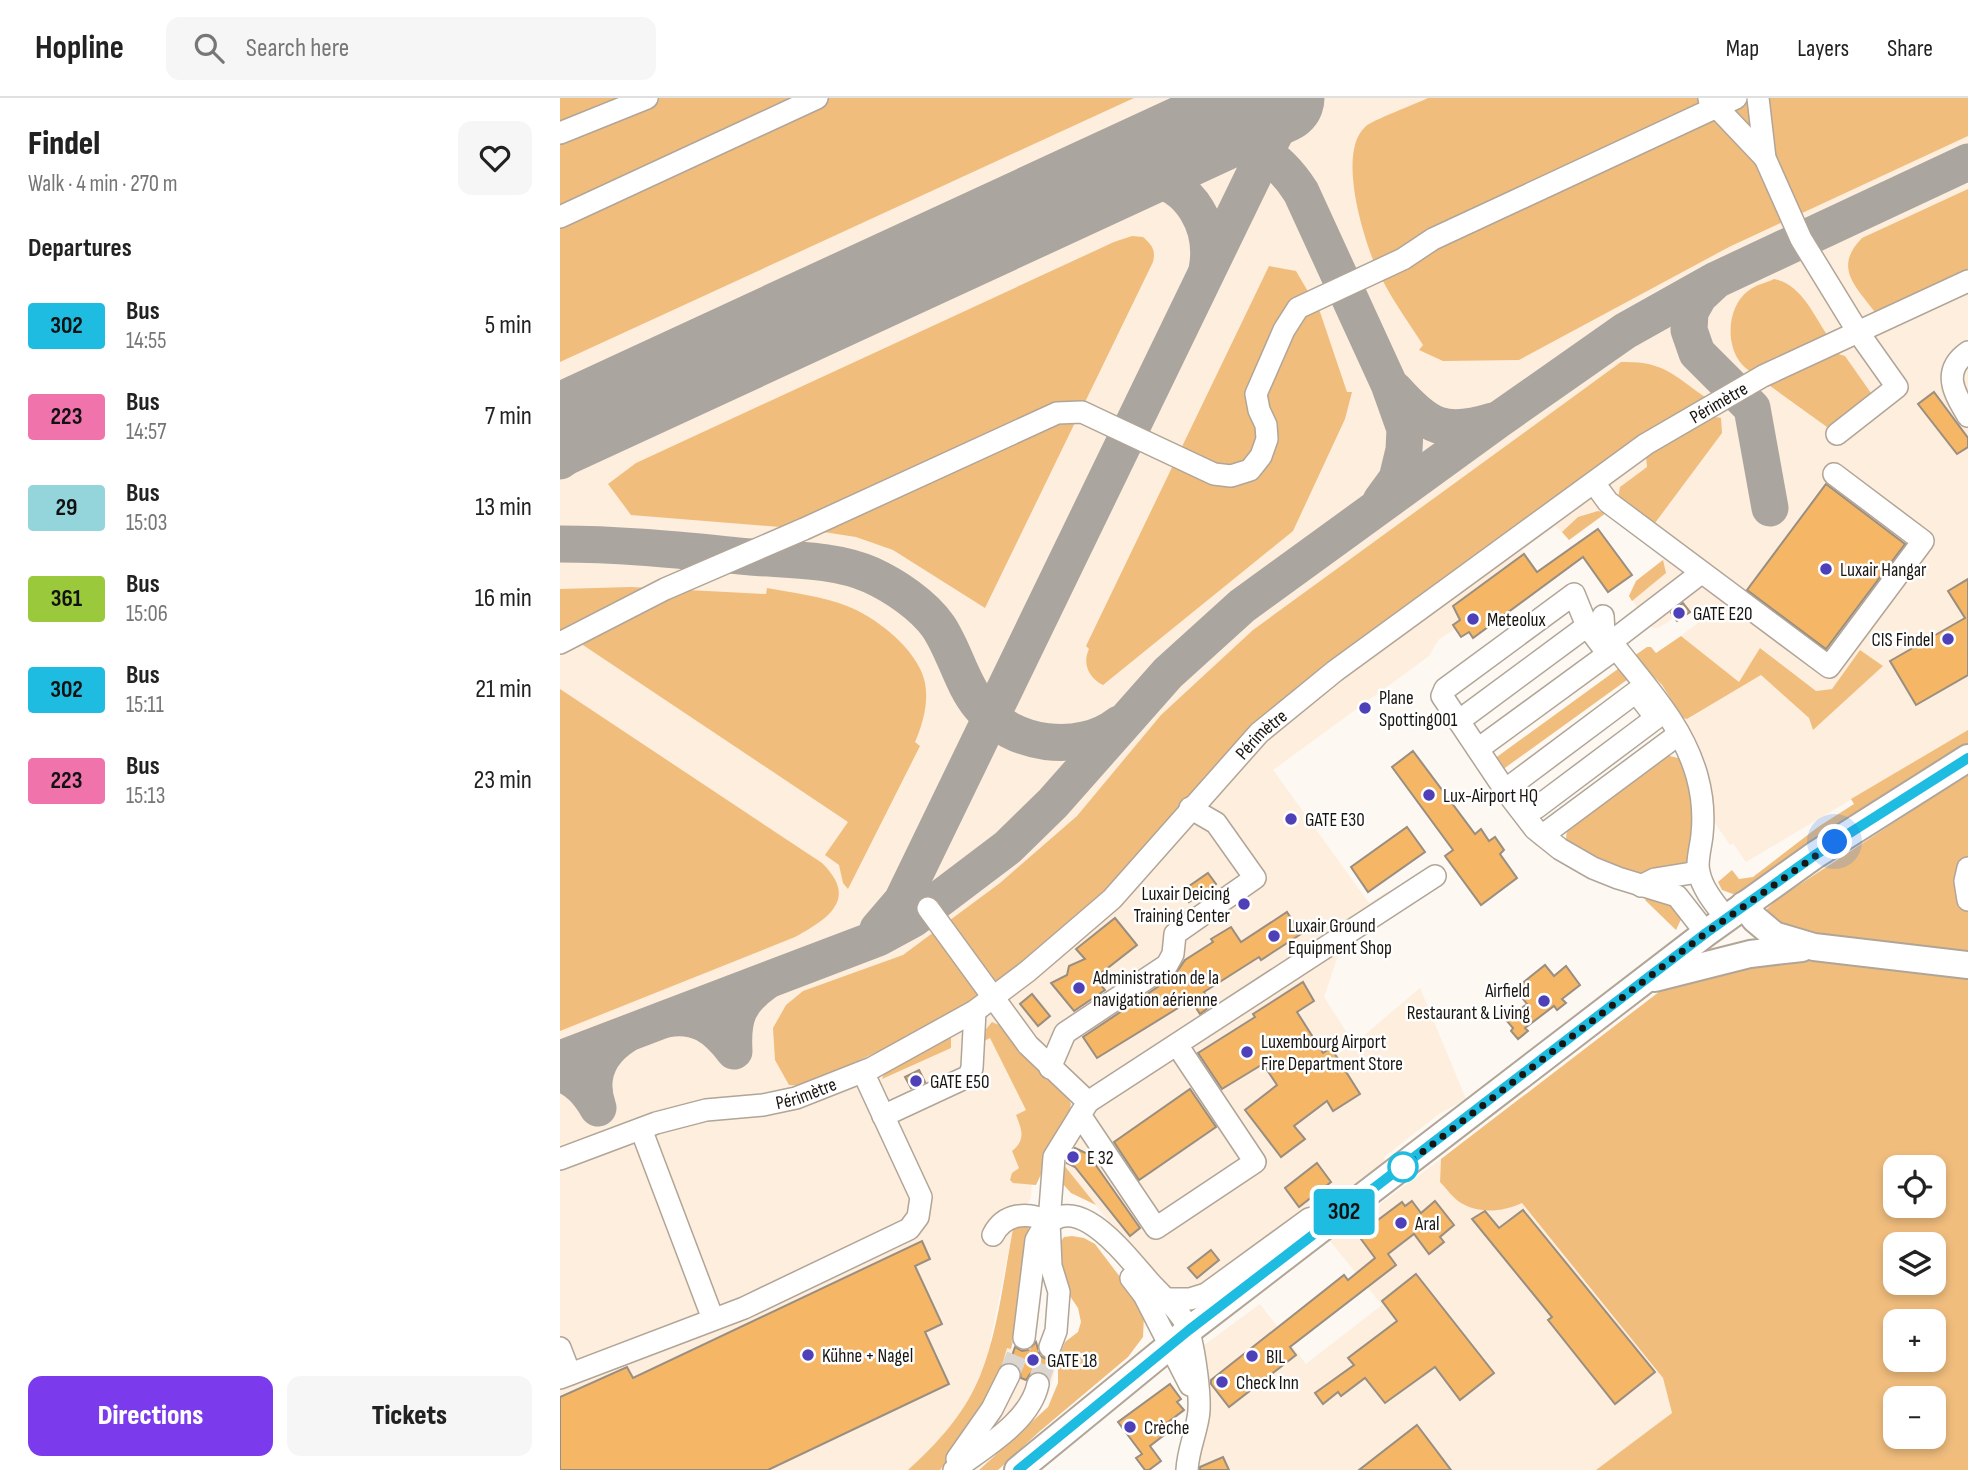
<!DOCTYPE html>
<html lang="en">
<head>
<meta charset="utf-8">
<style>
	body { margin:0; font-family:"Sofia Sans Condensed",sans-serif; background:#f6f6f6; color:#222; height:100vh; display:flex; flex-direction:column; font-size:26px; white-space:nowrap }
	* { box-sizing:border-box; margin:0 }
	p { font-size:23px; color:#767676 }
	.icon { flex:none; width:38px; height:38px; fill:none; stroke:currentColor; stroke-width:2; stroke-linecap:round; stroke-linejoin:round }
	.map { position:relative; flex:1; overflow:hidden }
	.drawer { display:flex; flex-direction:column; background:#fff; width:560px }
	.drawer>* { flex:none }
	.badge { padding:0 14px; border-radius:5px; font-size:24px; line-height:46px }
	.tools { position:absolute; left:1323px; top:1057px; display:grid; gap:14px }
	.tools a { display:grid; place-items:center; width:63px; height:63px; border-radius:14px; background:#fff; box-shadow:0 4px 10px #0003; font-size:35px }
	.you { position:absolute; width:35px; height:35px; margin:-18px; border:5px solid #fff; border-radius:50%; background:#1a73e8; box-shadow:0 0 0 10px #1a73e833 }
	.map>.badge { position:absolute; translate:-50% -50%; box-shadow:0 0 0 4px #fff }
	h2 { padding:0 28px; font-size:26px; line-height:63px }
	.round { display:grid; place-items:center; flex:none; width:74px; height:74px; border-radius:14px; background:#f6f6f6 }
	.headline { display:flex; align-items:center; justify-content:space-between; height:119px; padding:0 28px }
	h1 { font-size:33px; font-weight:800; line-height:52px }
	.primary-button { display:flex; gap:14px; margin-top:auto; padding:14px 28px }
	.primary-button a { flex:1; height:80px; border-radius:14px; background:#7c3aed; color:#fff; font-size:28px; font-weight:800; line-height:80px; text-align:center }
	.primary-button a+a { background:#f6f6f6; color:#222 }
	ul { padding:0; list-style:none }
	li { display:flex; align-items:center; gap:21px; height:91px; padding:0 28px }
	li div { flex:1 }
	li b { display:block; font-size:26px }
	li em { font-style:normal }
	li .badge { min-width:77px; font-weight:700; text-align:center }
	header { display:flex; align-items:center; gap:42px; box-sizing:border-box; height:98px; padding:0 35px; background:#fff; border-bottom:2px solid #e0e0e0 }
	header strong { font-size:33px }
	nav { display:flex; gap:38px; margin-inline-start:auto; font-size:24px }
	.search { width:490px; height:63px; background:#f6f6f6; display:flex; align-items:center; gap:18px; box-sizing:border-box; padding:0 24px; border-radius:14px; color:#767676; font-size:26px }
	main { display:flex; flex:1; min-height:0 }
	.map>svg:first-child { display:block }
	.built { fill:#fdeedd }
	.green { fill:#f0bd7d; fill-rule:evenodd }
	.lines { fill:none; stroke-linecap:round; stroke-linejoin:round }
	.taxiway { stroke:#aaa59f; stroke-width:37 }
	.runway { stroke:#aaa59f; stroke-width:91 }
	.building { fill:#f5b665; stroke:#9a8e80; stroke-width:2 }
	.minor-tunnel { stroke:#dbd6d0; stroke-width:21; stroke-dasharray:21 10; stroke-linecap:butt }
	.minor-casing { stroke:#b1a597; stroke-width:24 }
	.major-casing { stroke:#b1a597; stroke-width:30 }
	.minor { stroke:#fff; stroke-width:21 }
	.major { stroke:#fff; stroke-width:26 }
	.line-casing { stroke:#fff; stroke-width:16 }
	.line { stroke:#1fbce1; stroke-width:10 }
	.walk { stroke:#191510; stroke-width:7; stroke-dasharray:0 12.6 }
	.poi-dot { fill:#4e40b8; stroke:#fff; stroke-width:2.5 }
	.stop-dot { fill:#fff; stroke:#1fbce1; stroke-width:3.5 }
	.labels { text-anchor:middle; stroke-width:5; stroke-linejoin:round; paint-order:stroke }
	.street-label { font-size:19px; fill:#191510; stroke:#fff }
	.poi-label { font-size:19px; fill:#191510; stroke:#fff; text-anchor:start }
</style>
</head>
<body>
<header>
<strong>Hopline</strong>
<div class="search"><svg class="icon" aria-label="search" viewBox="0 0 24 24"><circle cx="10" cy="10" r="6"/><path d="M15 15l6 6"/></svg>Search here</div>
<nav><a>Map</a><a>Layers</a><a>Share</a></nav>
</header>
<main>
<section class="drawer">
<div class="headline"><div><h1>Findel</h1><p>Walk · 4 min · 270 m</p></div><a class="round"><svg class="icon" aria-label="heart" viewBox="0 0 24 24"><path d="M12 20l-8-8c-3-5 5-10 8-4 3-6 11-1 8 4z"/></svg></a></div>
<h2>Departures</h2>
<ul>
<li><span class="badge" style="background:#1fbce1;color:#111">302</span><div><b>Bus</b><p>14:55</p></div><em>5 min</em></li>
<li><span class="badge" style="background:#f173ac;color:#111">223</span><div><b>Bus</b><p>14:57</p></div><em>7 min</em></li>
<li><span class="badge" style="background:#93d5da;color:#111">29</span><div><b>Bus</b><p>15:03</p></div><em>13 min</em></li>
<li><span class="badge" style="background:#9aca3c;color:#111">361</span><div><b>Bus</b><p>15:06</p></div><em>16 min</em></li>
<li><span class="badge" style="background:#1fbce1;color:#111">302</span><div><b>Bus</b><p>15:11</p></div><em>21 min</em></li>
<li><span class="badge" style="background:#f173ac;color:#111">223</span><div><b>Bus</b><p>15:13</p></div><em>23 min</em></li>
</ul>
<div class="primary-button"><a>Directions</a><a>Tickets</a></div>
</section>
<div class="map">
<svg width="1408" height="1372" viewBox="0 0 1408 1372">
	<rect width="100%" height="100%" fill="#fdf8f2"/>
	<g class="built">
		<polygon points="62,0 1408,0 1408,632 1186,764 1173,745 1170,747 1153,722 1152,696 1134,637 1129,643 1121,625 1125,622 1123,620 1128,621 1201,577 1249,620 1253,632 1323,568 1300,552 1272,591 1256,593 1201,550 1179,584 1121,538 1144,520 1136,509 1117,523 1114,520 1098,530 1093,530 1069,498 1076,483 1106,459 1046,415 1009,442 996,428 962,452 970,464 960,472 976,494 913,540 909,534 901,539 895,531 878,542 869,558 713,672 809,805 827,794 839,812 783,842 764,899 794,946 860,890 906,1001 879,1016 824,1059 825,1064 780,1096 747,1113 655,1183 629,1193 611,1191 593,1179 503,1066 513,1047 494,1037 472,1082 471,1100 454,1127 430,1244 454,1252 459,1238 498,1251 492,1271 495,1273 488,1297 481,1310 417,1372 0,1372 0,24"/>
		<polygon points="881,1061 880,1084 962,1105 1103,1280 1112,1315 1036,1372 627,1372 632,1256 700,1206 746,1266 822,1207 770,1143"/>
	</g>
	<g class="green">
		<polygon points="0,0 574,0 0,264"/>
		<path d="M868 0H1408V38L1169 149 959 262 883 263 859 252 863 247C847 222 828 196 816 169 803 139 777 55 805 29 812 22 856 6 868 0Z"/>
		<path d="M1408 91V174L1317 217C1297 189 1272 171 1302 140Z"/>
		<path d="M572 138 583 139C592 147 596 152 593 164L425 510 333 452 296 439 244 431 71 417 48 386 76 365 554 144Z"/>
		<path d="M709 168 736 173 760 214 787 294H792L785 321 733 433 543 587C529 580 522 566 529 551L526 548Z"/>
		<path d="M1214 181C1241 186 1253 216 1268 238L1192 275C1188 272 1183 268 1180 264 1165 244 1168 208 1188 193 1195 187 1206 185 1214 181Z"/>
		<polygon points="1272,254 1285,258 1311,295 1309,301 1267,329 1206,285"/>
		<path d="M1061 264C1103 263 1112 276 1145 299L1006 392 693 629 622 706 574 764 484 851 427 892 367 931 243 988 229 987 215 962 213 930 226 907 243 893 343 857 440 785 517 718 601 617 693 532Z"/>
		<polygon points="1149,318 1161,320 1162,335 1092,429 1058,400 1060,389 1087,369 1086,358"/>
		<polygon points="1038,413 1046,415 1009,442 1002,434 1018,419"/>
		<polygon points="1103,462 1106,475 1072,503 1069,498 1076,483"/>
		<path d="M71 489 206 496 207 490C233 495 262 498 287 508 315 519 350 546 362 575 371 597 364 623 355 644L360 648 288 791 283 785 279 767 265 757 288 724 11 539 0 538V491Z"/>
		<polygon points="1121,538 1179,584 1200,550 1256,593 1272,591 1300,552 1323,568 1253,632 1249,620 1201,577 1127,621 1123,620 1102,587 1074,558 1087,549 1091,549 1096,555"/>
		<polygon points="1062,568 1071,579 942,672 934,661"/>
		<path d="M0 591 262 765C299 801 268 821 235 839L0 933Z"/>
		<polygon points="1408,632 1408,649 1182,794 1173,796 1162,792 1158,784 1172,772 1179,781 1193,779 1258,729 1294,706 1291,701"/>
		<path d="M1106 657 1118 660C1140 691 1132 734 1127 770L1095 775 1062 774 1011 752 1006 740 1008 725Z"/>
		<polygon points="1408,676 1408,855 1220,832 1209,820 1207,811 1216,802"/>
		<polygon points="1092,794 1125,813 1116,832 1085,802"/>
		<path d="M1230 859 1408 876V1372H1036L1112 1315 1103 1280 962 1105C942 1114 920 1116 901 1105 893 1100 886 1090 880 1084L881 1061 1108 887ZM1335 1069H1374V1108H1335ZM1335 1146H1374V1185H1335ZM1335 1223H1374V1262H1335ZM1335 1300H1374V1339H1335Z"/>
		<path d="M432 924 439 927 463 956 504 992 511 1006 508 1018 476 1087 453 1085 450 1082 452 1075 459 1070 452 1053C466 1042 462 1032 456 1017L466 1012 430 940 424 943 426 931Z"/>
		<polygon points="391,936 391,950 322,981 325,973"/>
		<polygon points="503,1066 536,1107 511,1095 502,1085"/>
		<path d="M454 1126 469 1127C465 1169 462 1210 451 1251L447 1250 434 1295 427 1310 380 1372H348C377 1346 405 1315 420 1278 439 1231 444 1176 454 1126Z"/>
		<polygon points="512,1138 524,1140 535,1146 579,1204 584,1217 583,1239 568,1259 480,1333 438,1372 419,1372 488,1309 498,1285 498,1261 505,1244 518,1234 521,1224 518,1210 497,1179 499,1146 504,1139"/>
	</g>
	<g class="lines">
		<g class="taxiway">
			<path d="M602 54C662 37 704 36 741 94L829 286 845 331 844 352 837 381 821 403"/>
			<path d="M543 81C558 79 572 77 587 79 632 86 655 130 647 172"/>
			<polyline points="1152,186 1139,198 1130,214 1129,232 1137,255 1192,310 1210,410"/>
			<path d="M835 292C868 329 884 338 933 323"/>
			<polyline points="0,363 105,290 182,248"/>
			<path d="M0 446C64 446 127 453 191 459 230 462 275 461 311 477 335 488 363 507 378 528 395 553 401 585 420 608 452 648 519 657 559 626"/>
			<polyline points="318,831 342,803 704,56 723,20 738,0"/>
			<path d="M106 921C137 915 156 929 174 953 172 920 178 903 205 884"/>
			<polyline points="0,961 318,840 353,821 448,749 493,705 608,575 682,508 938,322 1065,233 1156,182 1408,64"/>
			<path d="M0 975C18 982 28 993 38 1010 27 979 38 954 65 937"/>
		</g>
		<polyline class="runway" points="0,332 719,0"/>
	</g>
	<g class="building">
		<polygon points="1374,294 1408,340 1408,349 1397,356 1358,306"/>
		<polygon points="1266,386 1345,446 1266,551 1187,492"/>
		<polygon points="1038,431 1072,477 1048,494 1023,459 913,540 909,534 901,539 893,527 900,522 893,508 964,456 977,474"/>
		<polygon points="1408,481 1408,577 1356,607 1330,563 1405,520 1388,493"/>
		<polygon points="1123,505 1130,514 1117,523 1111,515"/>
		<polygon points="853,653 915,736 921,731 929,743 935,739 944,752 940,756 957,780 921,807 885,758 893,752 832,669"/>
		<polygon points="847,729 865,754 808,794 791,769"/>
		<polygon points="648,775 656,786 629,804 622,793"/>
		<polygon points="727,814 741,836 701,862 699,859 644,894 652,907 640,916 631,902 537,960 523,939 614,878 625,862 653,844 651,841 671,829 681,844"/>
		<polygon points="555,820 577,847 535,880 545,892 514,913 491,885 507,877 509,868 525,861 516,851"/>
		<polygon points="985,867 994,878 1006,868 1020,887 1002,901 1006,905 997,912 994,908 965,930 968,933 958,941 951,933 953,930 946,922 967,906 955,891"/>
		<polygon points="743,884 754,903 737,914 763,955 771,950 800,996 773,1013 767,1003 734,1028 745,1041 721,1059 685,1012 717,987 703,966 662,991 638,955 695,919 693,916"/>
		<polygon points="472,896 490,918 478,928 460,906"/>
		<polygon points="359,972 365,984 351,990 345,979"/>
		<polygon points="630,991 656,1029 579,1082 554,1044"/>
		<polygon points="515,1050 528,1056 580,1130 570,1138 515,1069 507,1065"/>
		<polygon points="757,1065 771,1084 739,1109 725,1090"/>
		<polygon points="852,1103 861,1115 875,1103 894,1127 880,1139 884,1144 869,1156 854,1136 828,1156 836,1167 730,1249 736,1257 669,1309 651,1286 651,1282 784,1177 788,1182 815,1160 798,1137 842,1104 845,1108"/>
		<polygon points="963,1112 1095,1274 1055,1306 988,1222 992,1219 912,1121 925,1113 939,1130"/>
		<polygon points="362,1143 370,1161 355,1168 382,1226 365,1234 389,1286 208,1372 0,1372 0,1299 67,1269 73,1280"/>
		<polygon points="651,1152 659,1162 637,1180 628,1170"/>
		<polygon points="856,1176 934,1275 900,1302 875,1269 825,1305 805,1280 781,1298 778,1294 763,1306 755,1295 794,1267 788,1260 837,1223 822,1203"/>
		<polygon points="476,1244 480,1258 486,1261 495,1261 489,1279 483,1274 476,1273 470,1276 466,1282 461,1280 459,1269 450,1264 455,1249 462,1253 468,1252"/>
		<polygon points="610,1286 621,1301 617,1304 624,1312 607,1325 612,1331 590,1348 601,1363 589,1372 585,1372 576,1360 582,1356 558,1324"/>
		<polygon points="857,1327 891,1372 799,1372"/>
		<polygon points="663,1359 669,1372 640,1372 640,1369"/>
	</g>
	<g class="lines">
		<g class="minor-tunnel">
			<polyline points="449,1277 464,1240"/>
			<polyline points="478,1286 490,1249"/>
		</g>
		<defs>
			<g id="minor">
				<polyline points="1198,0 1205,60 1241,141 1298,234 1337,289 1277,336"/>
				<polyline points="1149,1 1205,60"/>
				<polyline points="0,35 87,0"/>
				<polyline points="0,119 257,0"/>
				<path d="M1408 254C1381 273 1394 295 1408 318"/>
				<polyline points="1034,385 1048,404 1269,569 1363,443 1274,376"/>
				<path d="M1043 518 1044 534C1078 581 1121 621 1137 678 1142 696 1144 718 1142 737 1141 748 1136 764 1139 774 1142 791 1156 807 1166 820"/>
				<polyline points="1051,544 1141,475"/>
				<polyline points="0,545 105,491 244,431 497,315 522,314 654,376 671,378 690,372 701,358 707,341 706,327 699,312 696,296 724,232 738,210 843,161 873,141 1176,0"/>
				<polyline points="900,622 1027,528"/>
				<polyline points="918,651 1048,556 1027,528 1014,496 885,591 882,598 945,692 975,731 1000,751 1033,770 1058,780 1117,798 1146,835"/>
				<polyline points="945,692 1076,594 1096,620 976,710"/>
				<polyline points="983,737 1119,636"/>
				<polyline points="1408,770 1405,783 1408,802"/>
				<polyline points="1081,788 1095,781 1138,774"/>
				<polyline points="368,810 468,947 528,1004"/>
				<polyline points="490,970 505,935 607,867 613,856 615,836 695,780 656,725 630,710"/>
				<polyline points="520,1017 596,1130 695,1064 617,947"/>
				<polyline points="323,1018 409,978 412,970 415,913"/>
				<polyline points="81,1031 153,1221"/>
				<path id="s1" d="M0 1061 96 1025 146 1012 203 1007 236 1000 312 970 415 913 468 873 552 801 699 635 775 573 1086 346 1203 278 1408 183"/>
				<path d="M433 1137C444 1115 468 1113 489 1124"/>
				<polyline points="571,1180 584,1197 630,1287"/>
				<polyline points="606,1201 630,1201 646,1196 749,1121 781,1113"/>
				<path d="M464 1240 476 1142C510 1077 567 1160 593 1188 605 1201 624 1216 629 1234 634 1252 642 1302 638 1320 635 1338 628 1353 627 1372"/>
				<polyline points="490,1249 496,1233 499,1194 491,1168 489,1124 494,1059 528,1004 875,778"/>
				<polyline points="0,1250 10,1276"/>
				<polyline points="0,1280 184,1210 349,1131 358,1119 361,1099 303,974"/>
				<polyline points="397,1361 432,1311 449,1277"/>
				<path d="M394 1372C424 1349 470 1324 478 1286"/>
			</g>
			<g id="major">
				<polyline points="1184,807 1195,821 1214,837 1254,849 1408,867"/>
				<polyline points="1095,880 1190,856 1242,850"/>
				<polyline points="458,1372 629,1232 1146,835 1255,757 1408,660"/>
			</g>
		</defs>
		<use href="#minor" class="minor-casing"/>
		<use href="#major" class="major-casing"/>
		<use href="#minor" class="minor"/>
		<use href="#major" class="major"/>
	</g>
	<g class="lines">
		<defs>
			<polyline id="line" points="458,1372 629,1232 1146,835 1255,757 1408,660"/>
		</defs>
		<use href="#line" class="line-casing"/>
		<use href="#line" class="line"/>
		<polyline class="walk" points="843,1069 1146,835 1275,744"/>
	</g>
	<g class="poi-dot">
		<circle cx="1266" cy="471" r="7"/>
		<circle cx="1119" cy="515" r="7"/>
		<circle cx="913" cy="521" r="7"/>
		<circle cx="1388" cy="541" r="7"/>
		<circle cx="805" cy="610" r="7"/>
		<circle cx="869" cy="697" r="7"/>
		<circle cx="731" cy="721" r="7"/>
		<circle cx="684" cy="806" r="7"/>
		<circle cx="714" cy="838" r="7"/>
		<circle cx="519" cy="890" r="7"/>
		<circle cx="984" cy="903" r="7"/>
		<circle cx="687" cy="954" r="7"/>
		<circle cx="356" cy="983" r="7"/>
		<circle cx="513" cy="1059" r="7"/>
		<circle cx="841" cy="1125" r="7"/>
		<circle cx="248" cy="1257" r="7"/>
		<circle cx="692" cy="1258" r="7"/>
		<circle cx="473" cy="1262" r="7"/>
		<circle cx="662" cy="1284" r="7"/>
		<circle cx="570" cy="1329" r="7"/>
	</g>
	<circle class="stop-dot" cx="843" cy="1069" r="14"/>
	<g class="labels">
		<g class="street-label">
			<text dy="7" stroke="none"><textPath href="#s1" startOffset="1410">Périmètre</textPath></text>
			<text dy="7" stroke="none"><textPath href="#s1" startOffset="844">Périmètre</textPath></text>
			<text dy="7" stroke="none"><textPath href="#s1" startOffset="256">Périmètre</textPath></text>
		</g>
		<g class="poi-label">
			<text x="1280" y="478">Luxair Hangar</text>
			<text x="1133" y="522">GATE E20</text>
			<text x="927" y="528">Meteolux</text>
			<text x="1374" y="548" text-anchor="end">CIS Findel</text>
			<text x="819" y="606">Plane<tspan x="819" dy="22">Spotting001</tspan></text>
			<text x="883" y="704">Lux-Airport HQ</text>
			<text x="745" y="728">GATE E30</text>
			<text x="670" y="802" text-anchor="end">Luxair Deicing<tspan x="670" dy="22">Training Center</tspan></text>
			<text x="728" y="834">Luxair Ground<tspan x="728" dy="22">Equipment Shop</tspan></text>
			<text x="533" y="886">Administration de la<tspan x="533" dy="22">navigation aérienne</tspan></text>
			<text x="970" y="899" text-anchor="end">Airfield<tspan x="970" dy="22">Restaurant &amp; Living</tspan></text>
			<text x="701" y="950">Luxembourg Airport<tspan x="701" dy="22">Fire Department Store</tspan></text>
			<text x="370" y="990">GATE E50</text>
			<text x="527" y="1066">E 32</text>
			<text x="855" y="1132">Aral</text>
			<text x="262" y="1264">Kühne + Nagel</text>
			<text x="706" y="1265">BIL</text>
			<text x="487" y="1269">GATE 18</text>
			<text x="676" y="1291">Check Inn</text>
			<text x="584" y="1336">Crèche</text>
		</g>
	</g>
</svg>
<div class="tools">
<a><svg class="icon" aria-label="locate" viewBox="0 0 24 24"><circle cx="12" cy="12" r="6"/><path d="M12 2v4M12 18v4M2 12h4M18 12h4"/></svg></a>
<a><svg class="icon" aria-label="layers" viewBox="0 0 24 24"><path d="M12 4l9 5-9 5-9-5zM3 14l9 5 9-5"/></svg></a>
<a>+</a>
<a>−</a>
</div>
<div class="you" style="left:1275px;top:744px"></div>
<b class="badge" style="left:784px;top:1114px;background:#1fbce1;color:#111">302</b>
</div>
</main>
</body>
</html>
